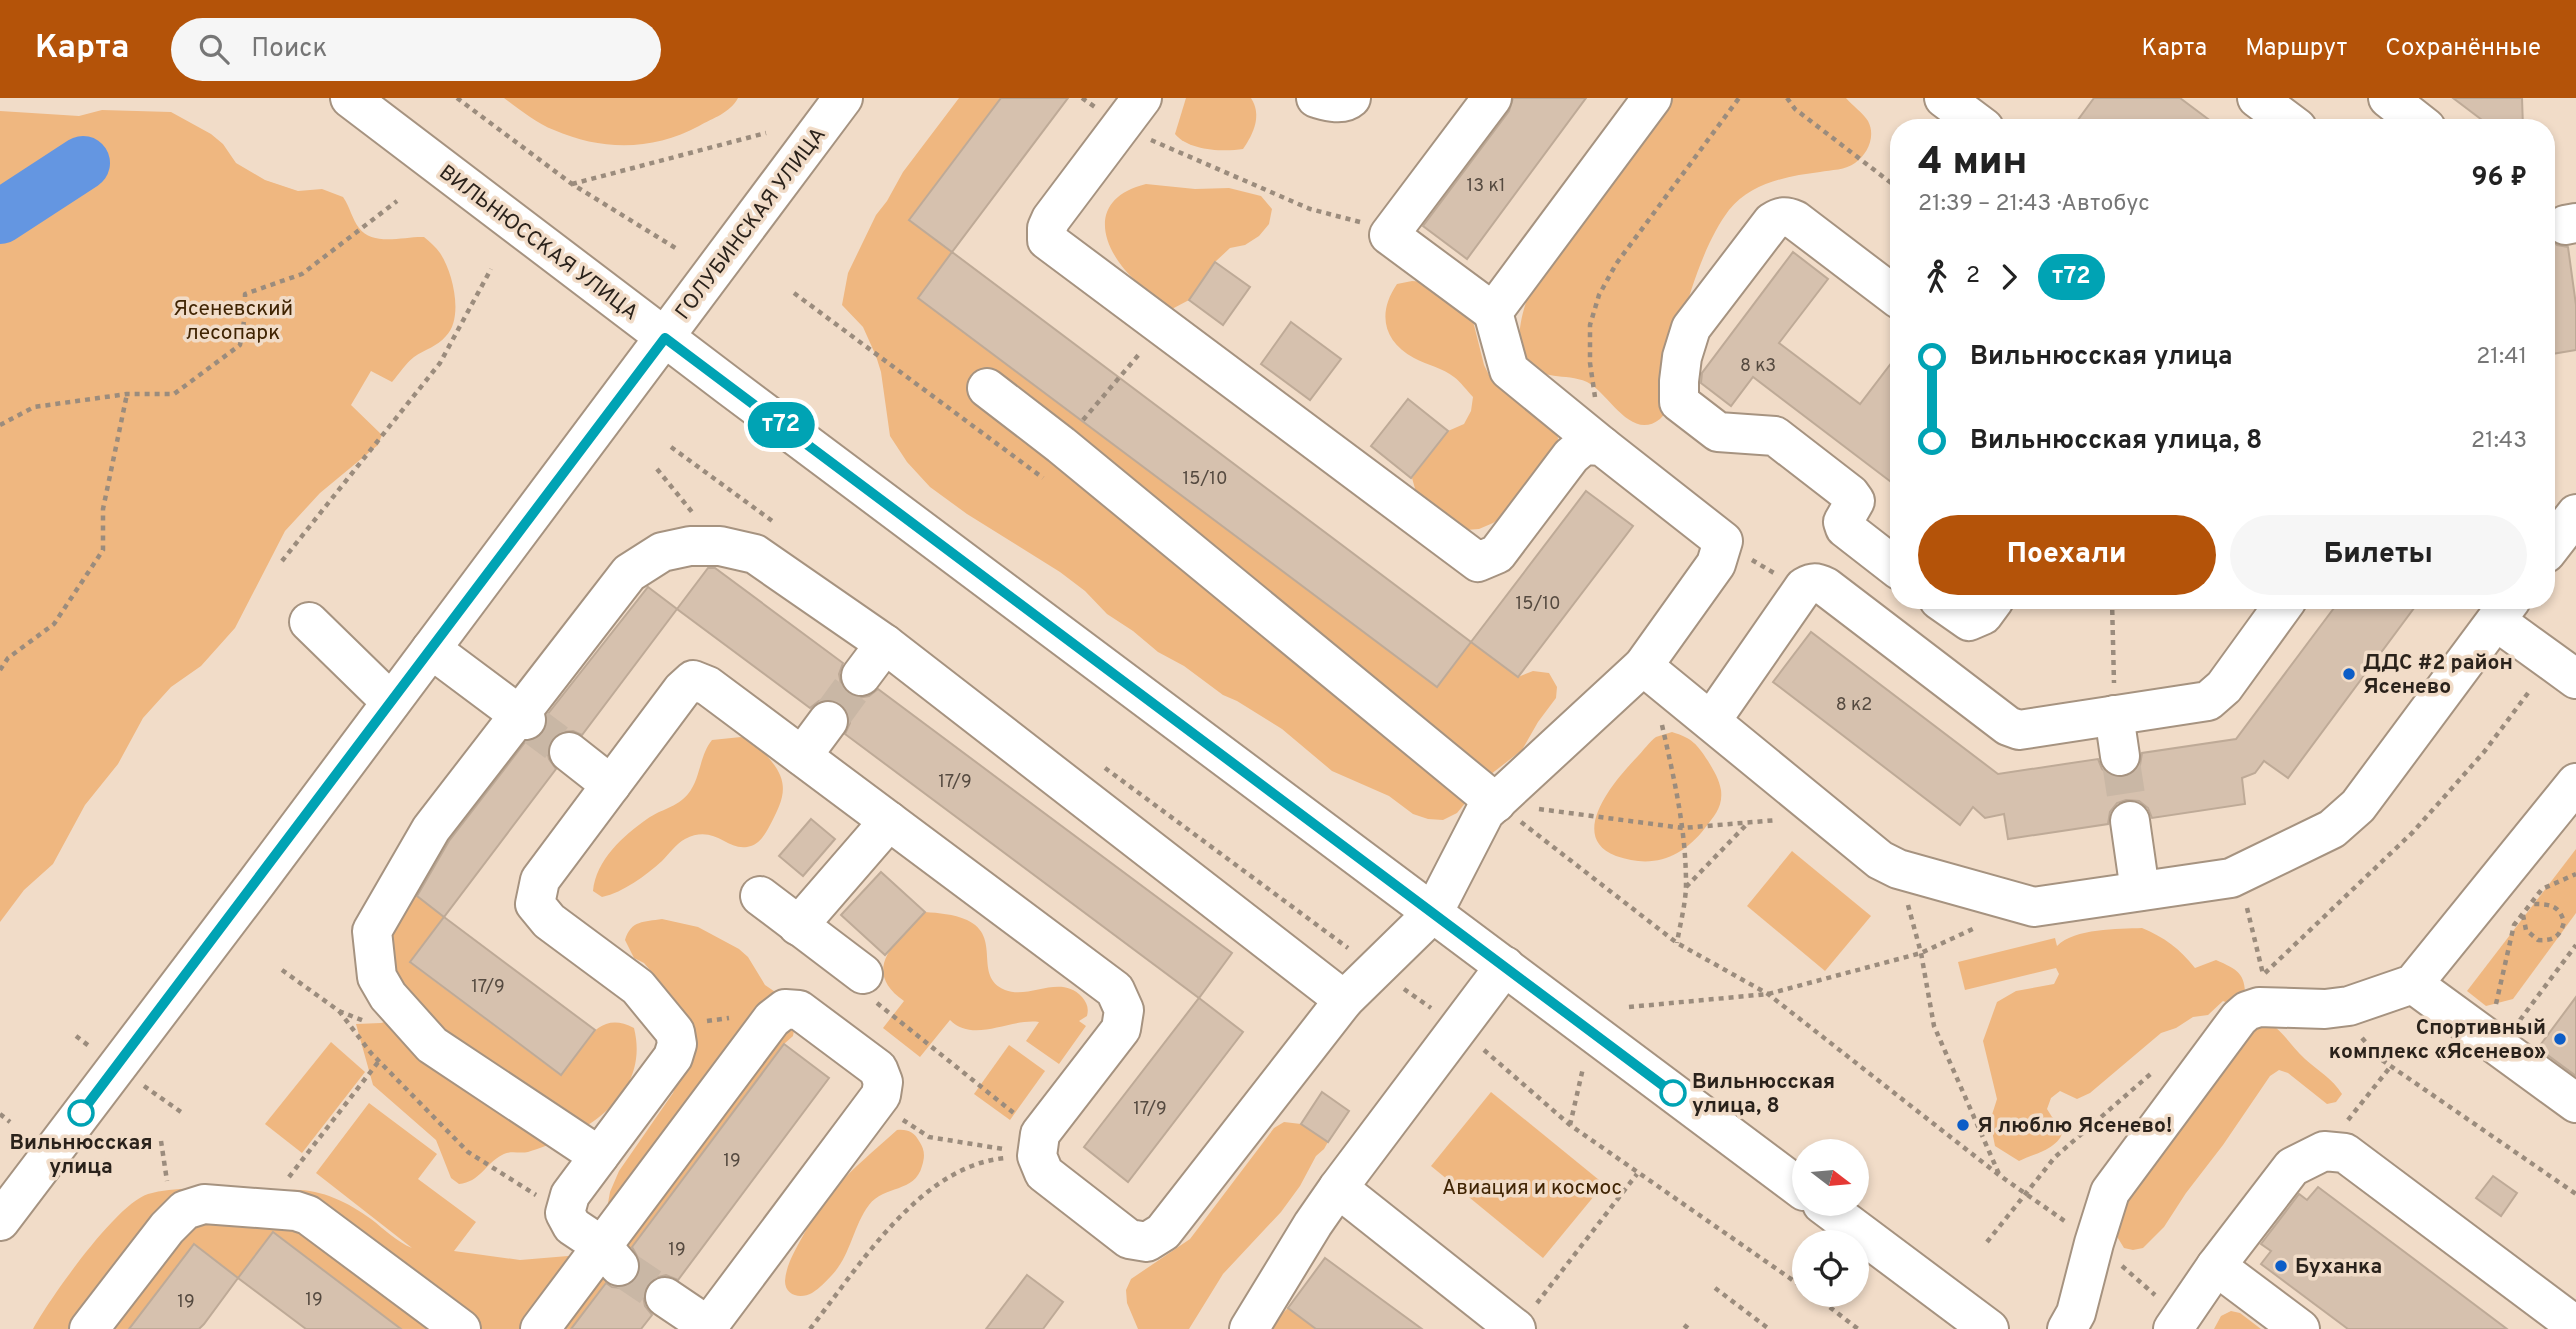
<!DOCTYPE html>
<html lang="ru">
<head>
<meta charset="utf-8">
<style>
	body { margin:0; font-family:Overpass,sans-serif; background:#f6f6f6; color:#222; height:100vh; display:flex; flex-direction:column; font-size:26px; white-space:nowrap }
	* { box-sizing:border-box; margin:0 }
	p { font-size:23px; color:#767676 }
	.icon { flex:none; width:38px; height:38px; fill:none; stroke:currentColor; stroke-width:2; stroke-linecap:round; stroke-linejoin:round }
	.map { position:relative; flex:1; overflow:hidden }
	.details { position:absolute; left:1890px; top:21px; width:665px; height:490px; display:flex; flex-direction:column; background:#fff; border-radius:28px; box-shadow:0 4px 10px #0003 }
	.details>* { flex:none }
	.badge { padding:0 14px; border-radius:23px; font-size:24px; line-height:46px }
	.needle { width:46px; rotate:106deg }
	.controls { position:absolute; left:1792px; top:1041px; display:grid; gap:14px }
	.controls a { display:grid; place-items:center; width:77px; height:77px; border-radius:50%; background:#fff; box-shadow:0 4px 10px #0003; font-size:35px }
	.map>.badge { position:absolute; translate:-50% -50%; box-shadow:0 0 0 4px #fff }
	.legs { display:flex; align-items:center; gap:10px; height:77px; padding:0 28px; font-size:23px }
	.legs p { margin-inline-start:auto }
	.headline { display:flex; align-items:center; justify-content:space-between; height:119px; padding:0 28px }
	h1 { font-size:38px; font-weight:800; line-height:52px }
	.primary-button { display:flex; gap:14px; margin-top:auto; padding:14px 28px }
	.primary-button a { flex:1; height:80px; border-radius:42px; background:#b45309; color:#fff; font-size:28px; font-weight:800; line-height:80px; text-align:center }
	.primary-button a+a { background:#f6f6f6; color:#222 }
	ul { padding:0 28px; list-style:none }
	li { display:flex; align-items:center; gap:24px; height:84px; font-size:26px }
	li i { display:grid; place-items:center; width:10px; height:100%; margin:0 9px; background:currentColor }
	li i::after { content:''; width:18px; height:18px; margin:-9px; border:5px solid; border-radius:50%; background:#fff }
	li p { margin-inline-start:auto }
	li:first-child i { background:linear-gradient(#0000 50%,currentColor 0) }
	li:last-child i { background:linear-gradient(currentColor 50%,#0000 0) }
	header { display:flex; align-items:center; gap:42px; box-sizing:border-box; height:98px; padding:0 35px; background:#b45309; color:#fff }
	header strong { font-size:33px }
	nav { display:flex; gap:38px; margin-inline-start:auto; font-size:24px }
	.search { width:490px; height:63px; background:#f6f6f6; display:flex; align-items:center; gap:18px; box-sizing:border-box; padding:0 24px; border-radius:38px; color:#767676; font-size:26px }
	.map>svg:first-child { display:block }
	.green { fill:#efb780 }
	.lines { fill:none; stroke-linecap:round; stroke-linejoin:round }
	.river { stroke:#6496e1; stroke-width:54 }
	.building { fill:#d6c1ae; stroke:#beaa97; stroke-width:2 }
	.minor-tunnel { stroke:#c9b7a5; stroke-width:38; stroke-dasharray:38 19; stroke-linecap:butt }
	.minor-casing { stroke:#a69380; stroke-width:42 }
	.path { stroke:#9b8c7d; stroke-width:4.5; stroke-dasharray:5 5; stroke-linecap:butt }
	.minor { stroke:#fff; stroke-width:38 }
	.line-1-casing { stroke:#fff; stroke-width:16 }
	.line-1 { stroke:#00a3b4; stroke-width:10 }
	.poi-dot { fill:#0c5dc7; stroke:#f1dcc8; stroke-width:2.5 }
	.stop-1-dot { fill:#fff; stroke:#00a3b4; stroke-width:3.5 }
	.labels { text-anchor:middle; stroke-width:7; stroke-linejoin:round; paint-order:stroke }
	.number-label { font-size:18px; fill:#554a40 }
	.street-label { font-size:21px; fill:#2a221b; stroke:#f1dcc8 }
	.park-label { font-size:21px; fill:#402403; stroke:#f1dcc8 }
	.poi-label { font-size:21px; font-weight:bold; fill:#2a221b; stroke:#f1dcc8; text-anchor:start }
	.stop-label { font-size:21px; font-weight:bold; fill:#2a221b; stroke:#f1dcc8; text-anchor:start }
</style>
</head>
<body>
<header>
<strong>Карта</strong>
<div class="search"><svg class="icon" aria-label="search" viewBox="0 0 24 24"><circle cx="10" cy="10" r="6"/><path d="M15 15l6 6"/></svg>Поиск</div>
<nav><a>Карта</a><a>Маршрут</a><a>Сохранённые</a></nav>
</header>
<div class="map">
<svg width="2576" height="1231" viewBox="0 0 2576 1231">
	<rect width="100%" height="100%" fill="#f1dcc8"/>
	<g class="green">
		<path d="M504 0H738C730 15 713 20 699 28 653 53 602 53 554 32 536 25 519 11 504 0Z"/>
		<polygon points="959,0 1001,0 910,122 952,154 918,200 1437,589 1471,544 1518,579 1533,573 1549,575 1557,589 1556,600 1538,624 1522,652 1486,680 1457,715 1443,722 1428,721 1413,716 1389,698 1332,673 1282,631 1237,603 1223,597 1184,568 1158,554 1133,533 1107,516 1085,493 1060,474 967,416 930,389 907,364 890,338 881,274 876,258 863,229 842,207 848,175 876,117 887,103 903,74"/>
		<path d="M1186 0H1251C1262 17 1254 35 1243 51 1224 54 1189 53 1175 36Z"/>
		<path d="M1667 0H1846C1852 7 1863 15 1868 23 1876 38 1868 56 1855 65 1846 72 1831 72 1820 74 1787 78 1751 85 1729 112 1707 141 1691 189 1682 224 1676 246 1677 308 1660 321 1631 344 1609 295 1587 284 1565 274 1541 285 1526 261 1513 240 1523 215 1529 194Z"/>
		<path d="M102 12 171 14 211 36 223 46 236 65 265 82 298 93 322 91 343 99C350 109 352 121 359 130 373 149 405 138 424 139 430 144 436 149 440 155 453 174 464 220 446 238 437 249 425 251 414 259 406 265 399 276 392 284L371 273 351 307 382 337 378 347 320 395 285 433 235 530 201 568 171 589 143 620 118 666 85 707 53 766 24 792 0 824V13L79 18Z"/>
		<path d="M1146 86 1195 91 1229 90 1261 98 1272 111 1269 126 1259 138 1245 147 1230 150 1215 164 1189 202 1172 211C1156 200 1138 187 1125 172 1095 136 1096 98 1146 86Z"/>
		<path d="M1412 183 1427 184 1472 219 1484 267 1491 281 1501 292 1541 316 1552 326 1558 340 1557 354 1505 417 1493 425 1479 431 1466 432 1420 408 1412 380 1448 333 1464 326 1471 313 1473 299C1467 293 1461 284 1454 279 1443 270 1427 267 1414 260 1383 243 1377 215 1397 186Z"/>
		<path d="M1672 634C1692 640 1697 646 1708 663 1714 673 1719 681 1721 692 1723 709 1715 717 1705 730 1682 760 1653 771 1616 758 1565 738 1617 680 1638 658 1643 653 1650 643 1656 639 1661 637 1667 636 1672 634Z"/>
		<path d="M741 639C753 642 758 647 766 657 791 684 785 699 769 729 765 736 760 745 751 748 728 756 716 725 685 741 676 746 669 756 662 763 645 778 624 794 602 799L593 793C596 762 623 738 647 721 661 711 676 710 688 696 701 680 699 658 712 642Z"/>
		<polygon points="2576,751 2576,815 2513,901 2486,908 2467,893"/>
		<polygon points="1792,753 1871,818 1825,873 1747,808"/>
		<path d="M401 786 444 819 410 865 560 977C582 953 595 909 634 930 651 998 584 1037 528 1054 519 1056 510 1052 502 1057 485 1066 480 1084 459 1086L451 1080 436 1042 373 987 356 926 381 925 392 922 385 872Z"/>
		<path d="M925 814C939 815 953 816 967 822 1003 839 972 878 1005 892 1030 902 1060 875 1082 899 1087 905 1089 910 1087 918L1079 923 1086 928 1059 966 1026 943 1039 924C1009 920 974 946 950 922L920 959 883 930 904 903C858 871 899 841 925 814Z"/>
		<path d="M662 821 698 829 739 851 748 859 765 887 784 900 795 927 793 938 784 946 632 1150H627L606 1116 610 1094 619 1073 673 995 682 973 690 941 672 898 644 865 634 860 625 842C631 822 644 824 662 821Z"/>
		<path d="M2142 830C2164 839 2180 851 2195 870L2216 862C2239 872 2246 876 2245 902L2238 909 2223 903 2208 917 2193 919 2176 930 2161 935 2090 995 2077 1001 2060 993 2051 1000 2047 1011 2052 1019 2063 1027C2065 1049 2036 1055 2019 1063L1995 1048 1990 1023 1997 1001 1983 943 1997 904 2016 893 2054 886 2059 876 2056 870 1965 892 1958 864 2055 840 2057 848C2075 830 2118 831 2142 830Z"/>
		<path d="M2268 924C2284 934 2291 948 2305 961 2317 972 2333 981 2342 996L2336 1004 2327 1006 2288 975 2279 972 2270 978 2223 1047 2186 1095 2164 1129 2143 1150 2133 1152 2124 1150 2113 1132 2129 1097 2257 927Z"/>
		<polygon points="331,944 365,974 302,1055 265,1026"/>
		<polygon points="1009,947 1045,973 1010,1022 974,996"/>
		<polygon points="1491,994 1604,1086 1543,1160 1431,1068"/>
		<path d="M369 1005 437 1056 418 1081 476 1124 454 1153 520 1162 580 1157 619 1168 571 1231H401L273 1134 238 1180 194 1146 129 1231H33C50 1200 116 1106 148 1096 185 1085 229 1094 267 1096 305 1084 341 1099 371 1121 384 1131 397 1144 412 1150L316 1075Z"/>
		<polygon points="1284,1024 1301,1026 1328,1044 1324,1051 1316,1058 1300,1088 1281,1114 1223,1176 1189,1231 1138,1231 1127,1205 1126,1192 1131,1181 1190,1141 1274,1030"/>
		<path d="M897 1032C908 1031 914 1034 919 1043 925 1052 925 1058 922 1068 915 1095 884 1087 869 1107 853 1128 851 1157 832 1177 826 1183 820 1190 812 1195 801 1201 785 1198 785 1183 786 1166 797 1149 805 1134 825 1092 863 1063 897 1032Z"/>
		<polygon points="1288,1210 1316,1231 1266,1231"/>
		<polygon points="2231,1213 2240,1215 2261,1231 2214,1231 2221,1218"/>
	</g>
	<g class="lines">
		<polyline class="river" points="0,119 83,65"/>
	</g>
	<g class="building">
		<polygon points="1001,0 1068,0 952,154 909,122"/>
		<polygon points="1513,0 1586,0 1467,161 1423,128 1509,13"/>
		<polygon points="2094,0 2180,0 2220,30 2072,30"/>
		<polygon points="2453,0 2522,0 2523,30 2487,30 2486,25"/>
		<polygon points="2546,137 2557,147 2568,149 2576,207 2576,252 2546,257"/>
		<polygon points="952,154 1471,544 1437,589 918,200"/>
		<polygon points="1793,154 1828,181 1779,245 1860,306 1899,255 1899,390 1753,279 1731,308 1701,285 1702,275"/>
		<polygon points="1215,164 1250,189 1223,227 1189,202"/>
		<polygon points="1291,224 1341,261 1310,302 1261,266"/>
		<polygon points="1408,301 1448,333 1411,380 1371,348"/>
		<polygon points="1586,393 1633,428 1518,579 1471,544"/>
		<polygon points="708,470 715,470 843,565 839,576 841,586 848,596 858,600 869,598 878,591 1232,855 1199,900 845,636 850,625 848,615 842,606 830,601 819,603 810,610 677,511"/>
		<polygon points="648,489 677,511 582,637 573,633 562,634 551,641 547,652 549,661 556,671 444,819 417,798 449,743 526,643 535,642 543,636 548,625 547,617"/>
		<polygon points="2340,502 2420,502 2288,680 2264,663 2255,675 2242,680 2245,706 2152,720 2148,710 2139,703 2126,702 2117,705 2110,714 2108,726 2008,741 2004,716 1985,720 1973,709 1960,727 1773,584 1811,534 1998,676 2098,661 2102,671 2111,678 2124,679 2134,675 2140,667 2142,655 2236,641"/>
		<polygon points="811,721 835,741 803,778 779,758"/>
		<polygon points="881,774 925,814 885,857 841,817"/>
		<polygon points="444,819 595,932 561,977 410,864"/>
		<polygon points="2576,899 2576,978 2538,950"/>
		<polygon points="1199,900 1243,934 1128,1084 1084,1049"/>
		<polygon points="784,946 829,980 678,1182 666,1177 655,1180 647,1186 643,1198 645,1208 652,1217 641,1231 571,1231 606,1185 612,1189 622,1190 634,1184 639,1176 641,1165 632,1149"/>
		<polygon points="1322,994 1349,1013 1328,1044 1301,1026"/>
		<polygon points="2493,1078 2517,1095 2501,1118 2476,1100"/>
		<polygon points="2318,1089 2438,1179 2507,1231 2348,1231 2261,1166 2271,1153 2261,1146 2299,1096 2307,1102"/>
		<polygon points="273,1134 401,1231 306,1231 238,1180"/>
		<polygon points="194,1146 238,1180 204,1226 199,1231 129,1231"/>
		<polygon points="1325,1160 1381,1201 1422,1231 1316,1231 1288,1210"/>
		<polygon points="1027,1177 1063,1204 1043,1231 986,1231"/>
	</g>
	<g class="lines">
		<g class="minor-tunnel">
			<polyline points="526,622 569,654"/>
			<polyline points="828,623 861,578"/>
			<polyline points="2120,658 2130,723"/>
			<polyline points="619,1168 665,1199"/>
		</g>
		<defs>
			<g id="minor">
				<polyline points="350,0 729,288 1804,1093"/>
				<path d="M1316 0C1327 3 1342 8 1351 0"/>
				<polyline points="1492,0 1389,137 1493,214"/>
				<polyline points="1944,0 1984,30"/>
				<polyline points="2257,0 2297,30"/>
				<polyline points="2388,0 2426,30"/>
				<polyline points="2565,127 2576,125"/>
				<path d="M1899 201 1795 122C1786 118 1781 118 1772 124L1691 230 1682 259 1679 283V304L1718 334 1775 338 1850 396 1855 403 1843 424 1845 430 1899 472"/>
				<polyline points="987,290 1061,347 1496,705"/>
				<polyline points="1602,348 1509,272 1493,214 1652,0"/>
				<polyline points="2546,455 2576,416"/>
				<polyline points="1939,502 1969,523 1983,517 1994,502"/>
				<polyline points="2496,523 2576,581"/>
				<polyline points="309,524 391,604"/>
				<polyline points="431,551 526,622"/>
				<polyline points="1643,568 1880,762 1898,771 2034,809 2231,780 2332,731 2358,708 2511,502"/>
				<polyline points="861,578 885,546"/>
				<polyline points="2114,617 2120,658"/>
				<path d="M1711 623 1804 489C1813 484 1816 484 1826 489L2008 628 2019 632 2208 603 2224 589 2287 502"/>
				<polyline points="569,654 611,687"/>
				<polyline points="802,658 828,623"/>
				<polyline points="2130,723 2140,793"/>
				<polyline points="760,798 863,876"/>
				<polyline points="798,828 889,723"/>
				<polyline points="2413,886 2576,1005"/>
				<polyline points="599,1058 432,947 388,898 377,879 372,833 431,731 629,475 662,454 690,448 720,448 755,456 885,546 1344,902 1433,815 1485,714 1643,568 1716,466 1723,443 1602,348 1584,347 1571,358 1497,456 1478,464 1047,142 1047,130 1051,121 1142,0"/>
				<polyline points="1338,1090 1516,1231"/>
				<polyline points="1822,1106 1989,1231"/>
				<polyline points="0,1123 257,784 843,0"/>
				<polyline points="619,1168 602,1148 572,1128 565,1115 570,1097 673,959 677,946 675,934 638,889 549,823 535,806 540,782 682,592 693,582 708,588 1115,892 1124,912 1121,931 1040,1036 1037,1058 1044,1075 1129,1141 1147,1144 1163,1134 1344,902"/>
				<polyline points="2216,1168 2300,1231"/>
				<polyline points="665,1199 708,1228"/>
				<polyline points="89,1231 167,1130 185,1112 204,1106 296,1113 308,1117 461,1231"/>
				<polyline points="540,1231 772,921 785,911 799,912 878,971 883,984 881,997 706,1231"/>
				<polyline points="1249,1231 1313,1126 1338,1090 1505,868"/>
				<polyline points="2067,1231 2076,1215 2094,1145 2110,1094 2239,920 2247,913 2259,909 2325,911 2349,908 2413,886 2576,685"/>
				<polyline points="2173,1231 2216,1168 2292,1069 2324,1053 2345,1055 2576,1228"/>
			</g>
		</defs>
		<use href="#minor" class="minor-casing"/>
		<g class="path">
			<polyline points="457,0 572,86 677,151"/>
			<polyline points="1082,0 1095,9"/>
			<polyline points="1787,0 1795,11 1899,91"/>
			<polyline points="1151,42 1310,111 1360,124"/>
			<polyline points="572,86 766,35"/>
			<polyline points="794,195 1043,380"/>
			<polyline points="1595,299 1590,265 1590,227 1599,197 1616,166 1739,0"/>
			<polyline points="1083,322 1141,254"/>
			<polyline points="0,327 34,309 127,296 174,296 240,247 245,217 245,196 302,176 397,103"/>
			<polyline points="671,349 775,425"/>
			<polyline points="657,371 692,414"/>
			<polyline points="1752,462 1774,475"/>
			<polyline points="282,463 440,265 491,171"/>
			<polyline points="2112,502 2114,585"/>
			<polyline points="0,572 8,560 54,526 103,452 103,411 127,296"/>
			<path d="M1662 627C1674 680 1686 731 1686 786 1686 805 1680 826 1677 845"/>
			<polyline points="1105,670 1348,850"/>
			<polyline points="1539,711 1683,730 1777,722"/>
			<polyline points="1521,724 1677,845 1768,896 1999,1077 2066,1124"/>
			<polyline points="1686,789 1748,725"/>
			<polyline points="1908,807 1921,855 1934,928 1999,1076"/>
			<polyline points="2247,810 2263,876"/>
			<path d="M2523 817 2526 832 2538 842C2553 843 2560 839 2564 824 2559 806 2548 806 2531 806"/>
			<polyline points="282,872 339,913 364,923"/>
			<polyline points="2265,875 2413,734 2484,654 2531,591"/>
			<polyline points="1404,891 1431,910"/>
			<polyline points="877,905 1015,1016"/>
			<polyline points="2496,906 2514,827 2542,791 2576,776"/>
			<polyline points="1629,909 1768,896 1921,855 1977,829"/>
			<polyline points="339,913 371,955 468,1054 536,1097"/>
			<polyline points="2520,922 2576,847"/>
			<polyline points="707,923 729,920"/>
			<polyline points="76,938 89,948"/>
			<polyline points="2362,940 2379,960 2576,1096"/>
			<polyline points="1484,952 1570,1027 1804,1190"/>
			<polyline points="144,988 181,1014"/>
			<polyline points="0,1016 10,1024"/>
			<polyline points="903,1022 929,1039 1003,1051"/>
			<polyline points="2348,1022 2391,968"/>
			<polyline points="1570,1027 1583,970"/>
			<polyline points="161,1043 167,1083"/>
			<polyline points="289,1079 379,963"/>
			<polyline points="1987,1144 2055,1059 2154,973"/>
			<polyline points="2122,1168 2155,1197"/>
			<polyline points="1715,1190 1769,1231"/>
			<polyline points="1814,1197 1858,1231"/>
			<polyline points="1537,1205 1637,1076"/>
			<polyline points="1684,1227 1689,1231"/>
			<path d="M810 1231C859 1169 920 1067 1006 1060"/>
		</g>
		<use href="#minor" class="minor"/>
	</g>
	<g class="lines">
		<defs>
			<polyline id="line-1" points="81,1015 665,240 1673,995"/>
		</defs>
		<use href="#line-1" class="line-1-casing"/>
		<use href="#line-1" class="line-1"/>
	</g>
	<g class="poi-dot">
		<circle cx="2349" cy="576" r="7"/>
		<circle cx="2560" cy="941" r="7"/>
		<circle cx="1963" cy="1027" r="7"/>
		<circle cx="2281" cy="1168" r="7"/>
	</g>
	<g class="stop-1-dot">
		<circle cx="1673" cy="995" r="12"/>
		<circle cx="81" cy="1015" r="12"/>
	</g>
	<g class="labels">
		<g class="number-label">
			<text x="1486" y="93">13 к1</text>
			<text x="1758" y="273">8 к3</text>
			<text x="1205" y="386">15/10</text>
			<text x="1538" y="511">15/10</text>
			<text x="1854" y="612">8 к2</text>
			<text x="955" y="689">17/9</text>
			<text x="488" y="894">17/9</text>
			<text x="1150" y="1016">17/9</text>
			<text x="732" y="1068">19</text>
			<text x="677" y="1157">19</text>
			<text x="314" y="1207">19</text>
			<text x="186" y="1209">19</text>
		</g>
		<g class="street-label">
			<text transform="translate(750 125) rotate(-53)" y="7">ГОЛУБИНСКАЯ УЛИЦА</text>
			<text transform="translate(539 144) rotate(37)" y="7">ВИЛЬНЮССКАЯ УЛИЦА</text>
		</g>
		<g class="park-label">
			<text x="233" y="217">Ясеневский<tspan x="233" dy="24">лесопарк</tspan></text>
			<text x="1532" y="1096">Авиация и космос</text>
		</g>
		<g class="poi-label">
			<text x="2363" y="571">ДДС #2 район<tspan x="2363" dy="24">Ясенево</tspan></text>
			<text x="2546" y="936" text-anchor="end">Спортивный<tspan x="2546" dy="24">комплекс «Ясенево»</tspan></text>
			<text x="1977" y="1034">Я люблю Ясенево!</text>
			<text x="2295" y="1175">Буханка</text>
		</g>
		<g class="stop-label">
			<text x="1692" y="990">Вильнюсская<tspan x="1692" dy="24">улица, 8</tspan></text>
			<text x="81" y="1051" text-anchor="middle">Вильнюсская<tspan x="81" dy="24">улица</tspan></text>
		</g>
	</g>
</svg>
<div class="controls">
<a><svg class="needle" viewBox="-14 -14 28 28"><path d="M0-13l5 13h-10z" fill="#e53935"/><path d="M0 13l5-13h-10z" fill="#767676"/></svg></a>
<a><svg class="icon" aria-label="locate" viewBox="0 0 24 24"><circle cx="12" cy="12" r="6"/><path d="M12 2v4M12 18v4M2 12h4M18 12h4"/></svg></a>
</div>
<b class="badge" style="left:781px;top:327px;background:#00a3b4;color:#fff">т72</b>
<section class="details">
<div class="headline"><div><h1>4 мин</h1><p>21:39 – 21:43 · Автобус</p></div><b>96 ₽</b></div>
<div class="legs"><svg class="icon" aria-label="walk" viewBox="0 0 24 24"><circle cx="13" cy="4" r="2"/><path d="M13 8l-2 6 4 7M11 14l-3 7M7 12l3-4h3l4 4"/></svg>2<svg class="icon" aria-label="forward" viewBox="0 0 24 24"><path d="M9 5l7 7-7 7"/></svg><b class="badge" style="background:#00a3b4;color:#fff">т72</b></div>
<ul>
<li><i style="color:#00a3b4"></i><b>Вильнюсская улица</b><p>21:41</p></li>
<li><i style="color:#00a3b4"></i><b>Вильнюсская улица, 8</b><p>21:43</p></li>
</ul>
<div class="primary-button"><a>Поехали</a><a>Билеты</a></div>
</section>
</div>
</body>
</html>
